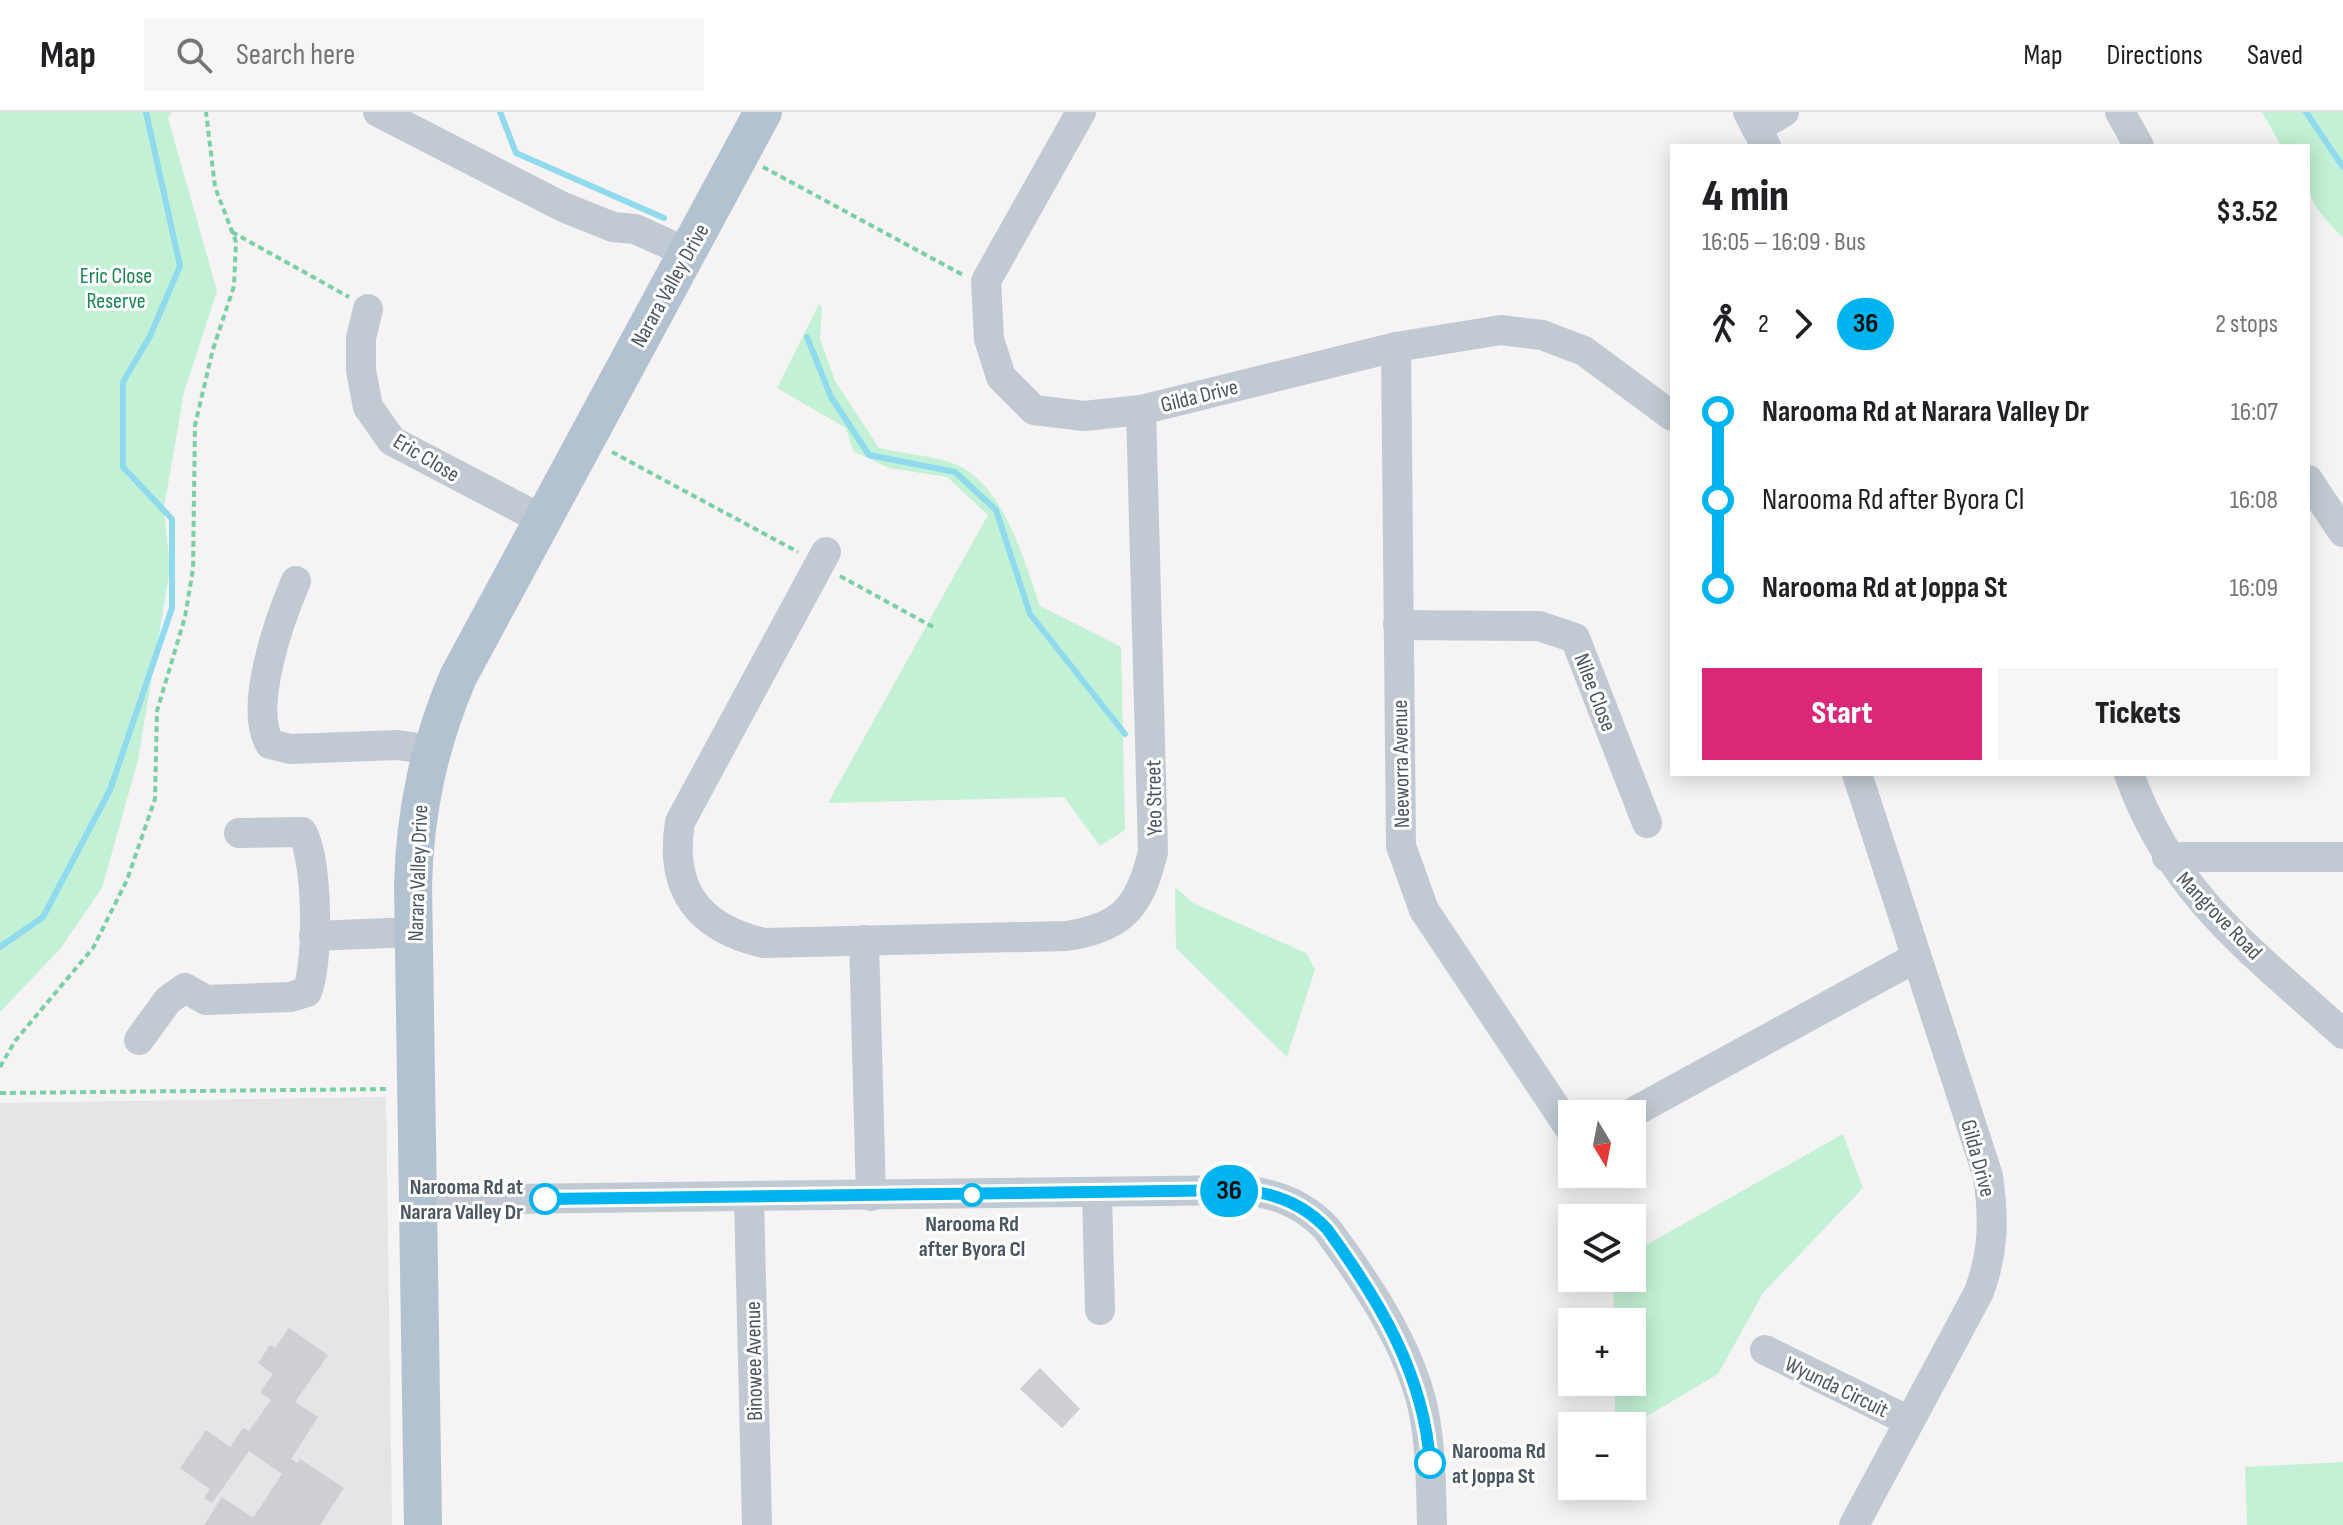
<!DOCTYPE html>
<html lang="en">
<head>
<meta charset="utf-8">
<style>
	body { margin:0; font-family:"Sofia Sans Condensed",sans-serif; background:#f6f6f6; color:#202124; height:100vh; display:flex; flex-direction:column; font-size:30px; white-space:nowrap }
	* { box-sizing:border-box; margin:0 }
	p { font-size:26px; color:#757577 }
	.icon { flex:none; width:44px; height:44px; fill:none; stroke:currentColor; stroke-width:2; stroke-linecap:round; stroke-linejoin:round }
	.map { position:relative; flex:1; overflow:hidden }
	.side { position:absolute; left:1670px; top:32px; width:640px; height:632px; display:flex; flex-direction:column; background:#fff; border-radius:0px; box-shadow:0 4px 20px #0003 }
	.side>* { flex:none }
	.badge { padding:0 16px; border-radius:26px; font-size:28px; line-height:52px }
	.needle { width:52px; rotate:170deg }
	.buttons { position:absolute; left:1558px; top:988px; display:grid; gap:16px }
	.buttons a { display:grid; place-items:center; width:88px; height:88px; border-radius:0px; background:#fff; box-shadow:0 4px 20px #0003; font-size:40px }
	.map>.badge { position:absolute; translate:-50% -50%; box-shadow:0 0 0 4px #fff }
	.legs { display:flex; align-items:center; gap:12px; height:88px; padding:0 32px; font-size:26px }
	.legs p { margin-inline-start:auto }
	.head { display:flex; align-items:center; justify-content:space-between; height:136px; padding:0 32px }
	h1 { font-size:44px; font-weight:800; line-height:60px }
	.action { display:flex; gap:16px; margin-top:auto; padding:16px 32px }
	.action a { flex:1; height:92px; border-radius:0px; background:#db2777; color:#fff; font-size:32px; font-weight:800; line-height:92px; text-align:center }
	.action a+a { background:#f6f6f6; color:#202124 }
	ul { padding:0 32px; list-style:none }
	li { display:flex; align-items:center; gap:28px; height:88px; font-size:30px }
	li i { display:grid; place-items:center; width:12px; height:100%; margin:0 10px; background:currentColor }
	li i::after { content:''; width:20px; height:20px; margin:-10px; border:6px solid; border-radius:50%; background:#fff }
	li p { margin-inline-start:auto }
	li:first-child i { background:linear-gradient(#0000 50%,currentColor 0) }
	li:last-child i { background:linear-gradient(currentColor 50%,#0000 0) }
	header { display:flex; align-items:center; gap:48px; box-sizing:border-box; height:112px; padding:0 40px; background:#fff; border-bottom:2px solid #e0e0e0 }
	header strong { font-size:38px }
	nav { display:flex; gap:44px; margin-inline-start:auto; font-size:28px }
	.search { width:560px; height:72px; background:#f6f6f6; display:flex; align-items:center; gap:20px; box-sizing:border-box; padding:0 28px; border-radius:0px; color:#757577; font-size:30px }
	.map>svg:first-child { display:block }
	.education { fill:#e6e4e5 }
	.green { fill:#c3f1d5 }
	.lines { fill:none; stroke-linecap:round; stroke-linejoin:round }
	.stream { stroke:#90daee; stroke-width:6 }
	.building { fill:#cdcfd5 }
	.path { stroke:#7ad0a6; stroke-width:4; stroke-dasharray:6 4; stroke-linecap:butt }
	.minor { stroke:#c1cad2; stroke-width:30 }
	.major { stroke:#b3c2d1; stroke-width:38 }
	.line-1-casing { stroke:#fff; stroke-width:18 }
	.line-1 { stroke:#00b5ef; stroke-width:12 }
	.stop-1-dot { fill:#fff; stroke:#00b5ef; stroke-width:4 }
	.labels { text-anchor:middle; stroke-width:6; stroke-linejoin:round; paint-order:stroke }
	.park-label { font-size:22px; fill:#17864f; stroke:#fff }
	.street-label { font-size:22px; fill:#4a5661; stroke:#fff }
	.stop-label { font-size:22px; font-weight:bold; fill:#4a5661; stroke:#fff; text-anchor:end }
</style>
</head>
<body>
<header>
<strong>Map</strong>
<div class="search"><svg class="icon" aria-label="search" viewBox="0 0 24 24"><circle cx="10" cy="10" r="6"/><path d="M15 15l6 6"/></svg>Search here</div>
<nav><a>Map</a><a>Directions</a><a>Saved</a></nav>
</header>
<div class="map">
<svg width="2343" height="1413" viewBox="0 0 2343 1413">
	<rect width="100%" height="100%" fill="#f5f3f3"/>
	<polygon class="education" points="386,985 392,1413 0,1413 0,991"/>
	<g class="green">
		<polygon points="0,0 172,0 168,6 217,179 184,280 164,396 170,457 138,648 102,776 60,837 0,900"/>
		<path d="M2262 0H2343V126C2306 87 2308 87 2308 34H2281Z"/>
		<path d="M819 192 822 195 820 227 835 269 879 336C902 342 929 343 952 351 1003 368 1024 449 1040 494L1121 535 1125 718 1100 734 1064 685 828 691 988 403 947 365 889 356 853 339 846 316 777 276Z"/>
		<polygon points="1175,775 1193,791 1306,841 1315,857 1287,945 1176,836"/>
		<polygon points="1843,1022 1863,1076 1763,1181 1718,1262 1630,1314 1615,1314 1615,1270 1632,1270 1632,1210 1614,1210 1613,1166 1632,1166 1632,1141"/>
		<polygon points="2343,1350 2343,1413 2247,1413 2245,1355"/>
	</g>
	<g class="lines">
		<g class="stream">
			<polyline points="500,0 516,41 664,106"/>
			<polyline points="2306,0 2343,55"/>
			<polyline points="807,225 831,285 869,343 955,360 996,398 1030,502 1125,622"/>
			<polyline points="0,835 43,805 110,678 172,496 172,407 123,355 123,270 150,224 180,154 146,0"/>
		</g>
	</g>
	<g class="building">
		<polygon points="289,1216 328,1243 295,1290 318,1305 291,1347 298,1351 300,1347 344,1376 320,1413 204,1413 222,1385 253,1406 282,1362 249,1339 212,1391 204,1386 210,1377 180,1356 206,1318 230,1335 243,1316 249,1319 271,1288 260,1280 273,1262 258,1251 270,1233 275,1236"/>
		<polygon points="1040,1256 1080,1297 1062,1316 1020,1277"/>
	</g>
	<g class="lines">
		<g class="path">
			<polyline points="763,55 963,163"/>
			<polyline points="232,120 349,185"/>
			<polyline points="612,340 798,440"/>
			<polyline points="840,464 933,515"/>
			<polyline points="0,955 15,929 93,836 127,768 155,687 157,599 185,505 193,457 195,313 213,237 234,174 236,130 215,75 206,0"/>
			<polyline points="0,981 389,977"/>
		</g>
		<g class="minor">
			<polyline points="378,0 563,95 613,115 635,117 686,140"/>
			<polyline points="1081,0 986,169 989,227 1001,265 1034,298 1084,304 1141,298 1396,235 1501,218 1542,223 1584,239 1672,304"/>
			<polyline points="1748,0 1766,34"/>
			<polyline points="2120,0 2139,34"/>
			<polyline points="1756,16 1784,0"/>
			<polyline points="368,197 361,226 361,258 368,295 392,329 541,407"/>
			<polyline points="1396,235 1401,734 1424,798 1572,1020"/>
			<polyline points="2308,368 2343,420"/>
			<path d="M826 440 680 710C669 777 698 816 764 831L1066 824C1123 816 1140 794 1153 740L1141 298"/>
			<path d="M296 469C280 506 248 595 270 632L290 637 398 633 430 638"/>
			<polyline points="1398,513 1539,514 1575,526 1647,711"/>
			<path d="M2129 662C2172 783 2252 839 2343 922"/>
			<polyline points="2167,745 2343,745"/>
			<polyline points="314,824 413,820"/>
			<polyline points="864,828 871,1084"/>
			<path d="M139 928 168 888 185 876 206 888 290 885 307 880C319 850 318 748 302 720L239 721"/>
			<polyline points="1630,1002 1915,846"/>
			<polyline points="1097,1082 1100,1198"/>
			<polyline points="749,1086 757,1413"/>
			<path d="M416 1088 1242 1078C1276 1081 1304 1092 1327 1117 1366 1170 1408 1231 1423 1296 1431 1335 1431 1374 1432 1413"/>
			<polyline points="1765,1238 1909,1309"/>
			<path d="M1854 1413 1979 1180C1994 1139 1994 1106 1988 1064L1857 662"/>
		</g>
		<path class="major" d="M423 1413 413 773C415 698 429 634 458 565L763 0"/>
	</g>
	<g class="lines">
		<defs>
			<path id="line-1" d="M545 1087 1242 1078C1276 1081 1304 1092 1327 1117 1379 1188 1424 1262 1430 1351"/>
		</defs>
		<use href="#line-1" class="line-1-casing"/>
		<use href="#line-1" class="line-1"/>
	</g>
	<g class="stop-1-dot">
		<circle cx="972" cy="1083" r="10"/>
		<circle cx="545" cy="1087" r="14"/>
		<circle cx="1430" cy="1351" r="14"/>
	</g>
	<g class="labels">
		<g class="park-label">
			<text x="116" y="171">Eric Close<tspan x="116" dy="25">Reserve</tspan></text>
		</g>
		<g class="street-label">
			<text transform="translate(669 173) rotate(-61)" y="8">Narara Valley Drive</text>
			<text transform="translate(1199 283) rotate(-14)" y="8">Gilda Drive</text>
			<text transform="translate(427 345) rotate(31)" y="8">Eric Close</text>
			<text transform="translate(1596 580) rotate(69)" y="8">Nilee Close</text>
			<text transform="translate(1400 652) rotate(-91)" y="8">Neeworra Avenue</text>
			<text transform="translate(1153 686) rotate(-91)" y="8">Yeo Street</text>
			<text transform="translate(417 761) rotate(-88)" y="8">Narara Valley Drive</text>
			<text transform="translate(2220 803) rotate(46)" y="8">Mangrove Road</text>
			<text transform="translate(1979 1046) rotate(75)" y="8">Gilda Drive</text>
			<text transform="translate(753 1249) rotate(-91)" y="8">Binowee Avenue</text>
			<text transform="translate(1837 1274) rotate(26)" y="8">Wyunda Circuit</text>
		</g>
		<g class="stop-label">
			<text x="523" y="1082">Narooma Rd at<tspan x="523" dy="25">Narara Valley Dr</tspan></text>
			<text x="972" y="1119" text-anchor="middle">Narooma Rd<tspan x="972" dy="25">after Byora Cl</tspan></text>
			<text x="1452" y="1346" text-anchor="start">Narooma Rd<tspan x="1452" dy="25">at Joppa St</tspan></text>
		</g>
	</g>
</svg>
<div class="buttons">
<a><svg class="needle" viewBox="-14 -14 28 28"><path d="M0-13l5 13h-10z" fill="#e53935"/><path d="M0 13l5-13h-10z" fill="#757577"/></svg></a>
<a><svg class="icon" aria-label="layers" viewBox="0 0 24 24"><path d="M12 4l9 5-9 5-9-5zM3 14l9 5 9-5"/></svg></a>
<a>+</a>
<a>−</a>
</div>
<b class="badge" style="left:1229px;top:1079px;background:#00b5ef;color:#111">36</b>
<section class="side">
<div class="head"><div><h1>4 min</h1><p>16:05 – 16:09 · Bus</p></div><b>$3.52</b></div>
<div class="legs"><svg class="icon" aria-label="walk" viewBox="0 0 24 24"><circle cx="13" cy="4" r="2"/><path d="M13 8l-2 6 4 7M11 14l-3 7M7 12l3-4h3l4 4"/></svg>2<svg class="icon" aria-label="forward" viewBox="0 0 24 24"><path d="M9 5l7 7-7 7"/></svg><b class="badge" style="background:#00b5ef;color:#111">36</b><p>2 stops</p></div>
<ul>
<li><i style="color:#00b5ef"></i><b>Narooma Rd at Narara Valley Dr</b><p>16:07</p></li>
<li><i style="color:#00b5ef"></i><span>Narooma Rd after Byora Cl</span><p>16:08</p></li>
<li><i style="color:#00b5ef"></i><b>Narooma Rd at Joppa St</b><p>16:09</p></li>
</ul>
<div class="action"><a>Start</a><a>Tickets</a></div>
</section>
</div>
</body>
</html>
